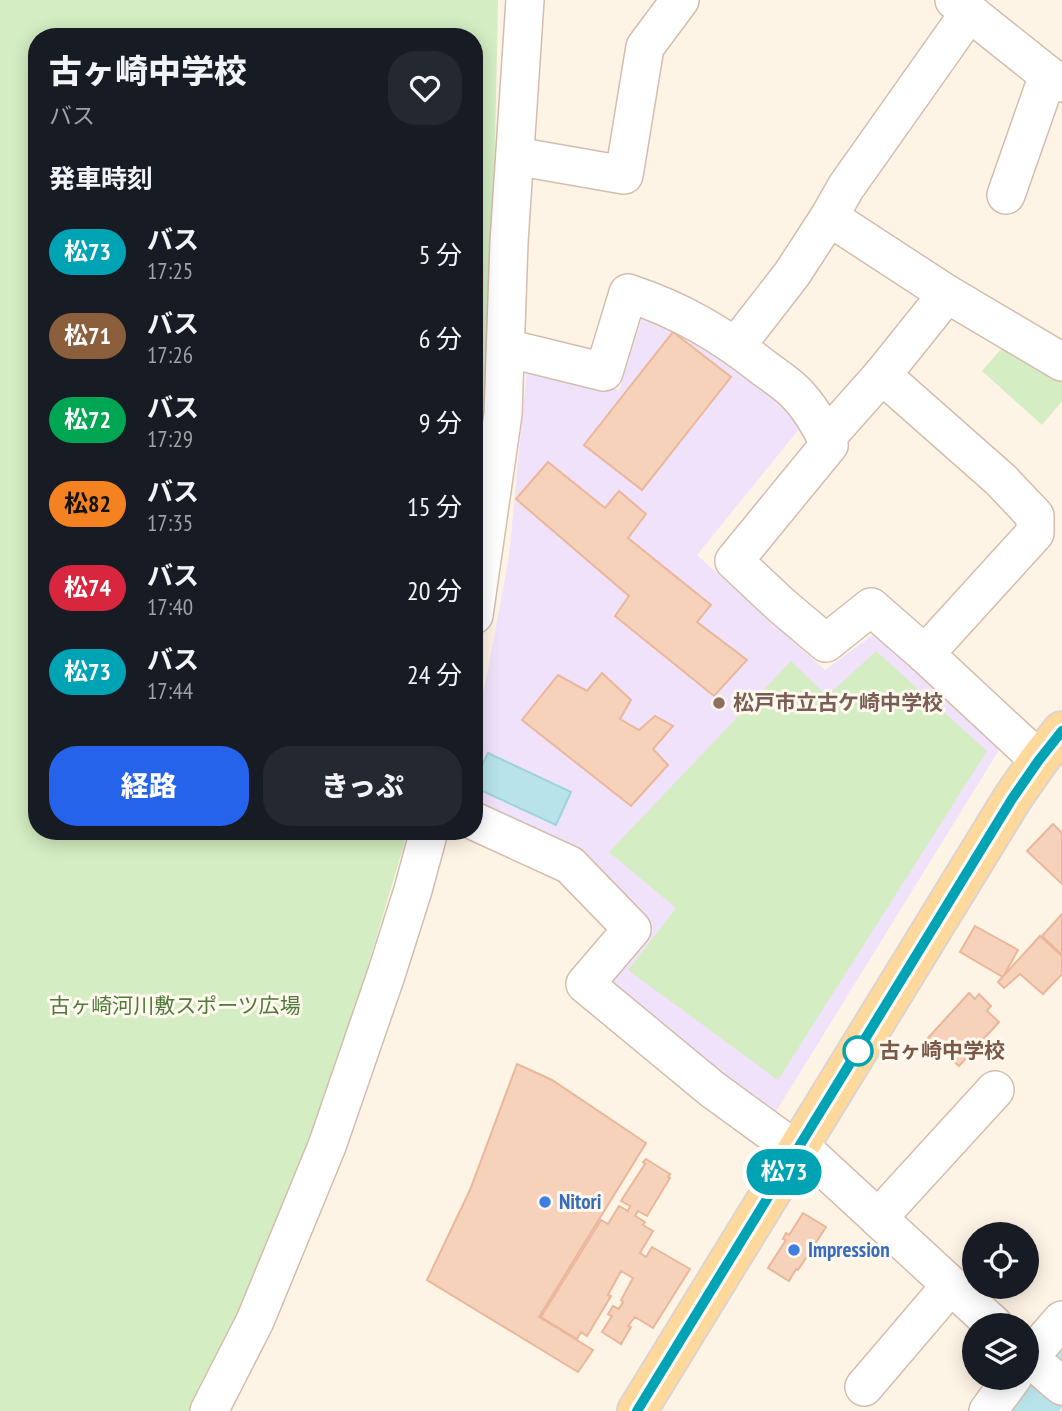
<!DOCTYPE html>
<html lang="ja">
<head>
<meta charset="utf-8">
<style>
	body { margin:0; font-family:"PT Sans Narrow","Noto Sans JP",sans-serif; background:#242831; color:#f1f3f6; height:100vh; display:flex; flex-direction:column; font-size:26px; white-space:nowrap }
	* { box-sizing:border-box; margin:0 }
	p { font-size:23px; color:#9ea1a6 }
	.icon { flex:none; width:38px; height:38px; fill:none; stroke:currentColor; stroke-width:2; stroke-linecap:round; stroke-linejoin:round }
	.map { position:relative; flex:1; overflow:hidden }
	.details { position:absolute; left:28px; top:28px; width:455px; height:812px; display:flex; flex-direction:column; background:#171b24; border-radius:28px; box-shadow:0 4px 18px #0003 }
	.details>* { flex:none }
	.badge { padding:0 14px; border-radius:23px; font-size:24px; line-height:46px }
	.fabs { position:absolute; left:962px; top:1222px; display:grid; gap:14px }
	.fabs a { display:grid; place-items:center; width:77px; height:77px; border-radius:50%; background:#171b24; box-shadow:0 4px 18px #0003; font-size:35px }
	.map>.badge { position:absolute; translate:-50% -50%; box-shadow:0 0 0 4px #fff }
	h2 { padding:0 21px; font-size:26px; line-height:63px }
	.round { display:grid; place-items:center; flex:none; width:74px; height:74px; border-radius:28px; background:#242831 }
	.headline { display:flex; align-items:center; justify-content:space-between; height:119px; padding:0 21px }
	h1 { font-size:33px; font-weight:800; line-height:52px }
	.cta { display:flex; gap:14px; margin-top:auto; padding:14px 21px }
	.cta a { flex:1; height:80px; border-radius:28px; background:#2563eb; color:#fff; font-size:28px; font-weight:800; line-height:80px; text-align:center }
	.cta a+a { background:#242831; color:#f1f3f6 }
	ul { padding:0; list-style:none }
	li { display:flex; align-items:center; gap:21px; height:84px; padding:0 21px }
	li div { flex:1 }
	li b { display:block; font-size:26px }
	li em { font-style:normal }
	li .badge { min-width:77px; font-weight:700; text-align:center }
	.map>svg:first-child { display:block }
	.education { fill:#f1e2fb }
	.green { fill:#d4edc2 }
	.water { fill:#b8e3ea; stroke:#9dd3dc; stroke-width:2 }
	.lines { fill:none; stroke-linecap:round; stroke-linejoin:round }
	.river { stroke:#b8e3ea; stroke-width:44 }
	.building { fill:#f6d2bb; stroke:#eab79a; stroke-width:2 }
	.minor-casing { stroke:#d4bdad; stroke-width:40 }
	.major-casing { stroke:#dcd4cf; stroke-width:42 }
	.minor { stroke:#fff; stroke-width:37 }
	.major { stroke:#ffd99c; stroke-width:38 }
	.line-casing { stroke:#fff; stroke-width:16 }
	.line { stroke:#00a3b4; stroke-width:10 }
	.education-dot { fill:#8d6e63; stroke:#fff8ee; stroke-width:2.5 }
	.stop-dot { fill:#fff; stroke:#00a3b4; stroke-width:3.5 }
	.shop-dot { fill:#3f7fe0; stroke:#fff8ee; stroke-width:2.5 }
	.labels { text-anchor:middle; stroke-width:6; stroke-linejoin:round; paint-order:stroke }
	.education-label { font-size:21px; font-weight:bold; fill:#785e54; stroke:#fff8ee; text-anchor:start }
	.park-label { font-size:21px; fill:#4f7a3c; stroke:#fff8ee }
	.stop-label { font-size:21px; font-weight:bold; fill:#7a5948; stroke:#fff8ee; text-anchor:start }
	.shop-label { font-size:21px; font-weight:bold; fill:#366cbe; stroke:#fff8ee; text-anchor:start }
</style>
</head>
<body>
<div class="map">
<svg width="1062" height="1411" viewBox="0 0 1062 1411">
	<rect width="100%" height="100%" fill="#fef4e6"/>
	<polygon class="education" points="642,318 671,327 760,384 800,428 697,555 825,670 874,634 1004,742 772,1118 603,986 648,926 573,850 474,802 474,731 487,675 509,556 527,368 619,390"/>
	<g class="green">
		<polygon points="0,0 498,0 491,344 474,491 474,37 37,37 37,831 408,831 316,1141 233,1337 192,1411 0,1411"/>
		<polygon points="1008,341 1062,373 1062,401 1042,425 982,371"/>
		<polygon points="876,651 987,751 778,1080 628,970 676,908 609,852 791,661 827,696"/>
	</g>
	<polygon class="water" points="488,753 571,792 556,825 474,787 474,782"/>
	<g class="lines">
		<polyline class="river" points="1032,1411 1062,1371"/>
	</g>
	<g class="building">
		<polygon points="673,332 731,377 642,490 584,445"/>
		<polygon points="548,462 605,508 619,491 646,514 628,538 711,605 697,622 747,660 714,696 615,616 629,596 516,499"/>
		<polygon points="602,673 631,700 620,719 639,730 655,716 673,726 653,749 668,765 631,806 522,720 558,675 587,691"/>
		<polygon points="1053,824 1062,833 1062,884 1027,851"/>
		<polygon points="1062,914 1062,955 1042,936"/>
		<polygon points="975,926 1018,950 1003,977 960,952"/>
		<polygon points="1040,936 1062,956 1062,974 1043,994 1020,974 1004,988 998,982"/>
		<polygon points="969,993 975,999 979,994 991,1006 987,1011 999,1022 959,1066 928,1038"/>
		<polygon points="517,1064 552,1080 646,1143 539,1317 593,1350 578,1372 427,1280 470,1190"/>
		<polygon points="646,1159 670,1174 668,1177 670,1178 647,1216 638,1211 635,1216 645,1222 643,1225 653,1231 640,1253 646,1257 652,1247 690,1269 653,1328 635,1317 628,1326 631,1327 621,1344 602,1332 612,1316 608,1314 613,1306 619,1309 623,1302 621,1300 633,1278 621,1271 608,1295 611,1296 587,1336 581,1332 577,1339 541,1317 601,1220 608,1224 619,1206 628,1211 630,1206 621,1201 645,1164 643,1162"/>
		<polygon points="803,1213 826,1227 798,1270 796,1269 789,1281 768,1268 786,1240 783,1239 786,1233 789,1235"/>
	</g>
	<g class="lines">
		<defs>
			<g id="minor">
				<polyline points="954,0 1048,75 1062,83"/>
				<polyline points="515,156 624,175 645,47 680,0"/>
				<polyline points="1006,195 1048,75"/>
				<polyline points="829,217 947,294"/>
				<polyline points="736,346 792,274 829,217 846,187 969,13"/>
				<path d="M506 348 604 372 628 293C680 310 721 334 764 368 774 375 785 383 794 391 809 406 821 426 829 445L734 561 781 605 826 643 871 607 925 654 1039 760"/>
				<polyline points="882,375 1001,480 1035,516 1035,533 925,654"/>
				<polyline points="826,438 882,375 947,294 1062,362"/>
				<polyline points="474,615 503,414 509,242 525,0"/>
				<polyline points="474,821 570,865 632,929 585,984 712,1089 797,1151"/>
				<polyline points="800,1146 994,1325"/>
				<polyline points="878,1218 995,1090"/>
				<polyline points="1027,1356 1062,1386"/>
				<polyline points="1027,1360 1062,1320"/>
				<polyline points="864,1387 951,1285"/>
				<polyline points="209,1411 255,1321 327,1146 386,975 413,890 429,831"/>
				<polyline points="988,1411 1013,1377"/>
			</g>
			<polyline id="major" points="637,1411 1012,799 1039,760 1062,731"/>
		</defs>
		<use href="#minor" class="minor-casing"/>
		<use href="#major" class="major-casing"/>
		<use href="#minor" class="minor"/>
		<use href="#major" class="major"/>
	</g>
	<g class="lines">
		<defs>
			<polyline id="line" points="637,1411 1012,799 1039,760 1062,731"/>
		</defs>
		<use href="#line" class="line-casing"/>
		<use href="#line" class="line"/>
	</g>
	<circle class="education-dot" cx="719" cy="703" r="7"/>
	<circle class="stop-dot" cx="858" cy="1051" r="14"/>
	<g class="shop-dot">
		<circle cx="545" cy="1202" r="7"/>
		<circle cx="794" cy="1250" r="7"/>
	</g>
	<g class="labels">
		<g class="education-label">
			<text x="733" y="710">松戸市立古ケ崎中学校</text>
		</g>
		<g class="park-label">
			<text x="175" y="1013">古ヶ崎河川敷スポーツ広場</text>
		</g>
		<g class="stop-label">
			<text x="879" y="1058">古ヶ崎中学校</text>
		</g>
		<g class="shop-label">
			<text x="559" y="1209">Nitori</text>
			<text x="808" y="1257">Impression</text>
		</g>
	</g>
</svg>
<div class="fabs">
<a><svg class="icon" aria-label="locate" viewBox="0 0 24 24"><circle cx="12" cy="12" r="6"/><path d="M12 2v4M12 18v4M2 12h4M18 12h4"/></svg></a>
<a><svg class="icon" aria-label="layers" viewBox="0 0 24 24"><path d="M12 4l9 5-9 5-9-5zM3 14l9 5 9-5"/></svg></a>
</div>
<b class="badge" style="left:784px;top:1172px;background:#00a3b4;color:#fff">松73</b>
<section class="details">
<div class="headline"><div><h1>古ヶ崎中学校</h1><p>バス</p></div><a class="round"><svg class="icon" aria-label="heart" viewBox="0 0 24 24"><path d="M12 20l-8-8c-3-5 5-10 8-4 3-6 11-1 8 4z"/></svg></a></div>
<h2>発車時刻</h2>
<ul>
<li><span class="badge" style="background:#00a3b4;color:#fff">松73</span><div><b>バス</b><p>17:25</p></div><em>5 分</em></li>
<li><span class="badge" style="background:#8b5e3c;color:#fff">松71</span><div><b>バス</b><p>17:26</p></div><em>6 分</em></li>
<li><span class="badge" style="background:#00a651;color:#fff">松72</span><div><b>バス</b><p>17:29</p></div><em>9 分</em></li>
<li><span class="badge" style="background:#f58220;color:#111">松82</span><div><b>バス</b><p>17:35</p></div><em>15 分</em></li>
<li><span class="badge" style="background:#d7263d;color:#fff">松74</span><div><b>バス</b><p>17:40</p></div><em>20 分</em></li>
<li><span class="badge" style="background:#00a3b4;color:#fff">松73</span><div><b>バス</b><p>17:44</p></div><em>24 分</em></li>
</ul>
<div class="cta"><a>経路</a><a>きっぷ</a></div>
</section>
</div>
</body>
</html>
